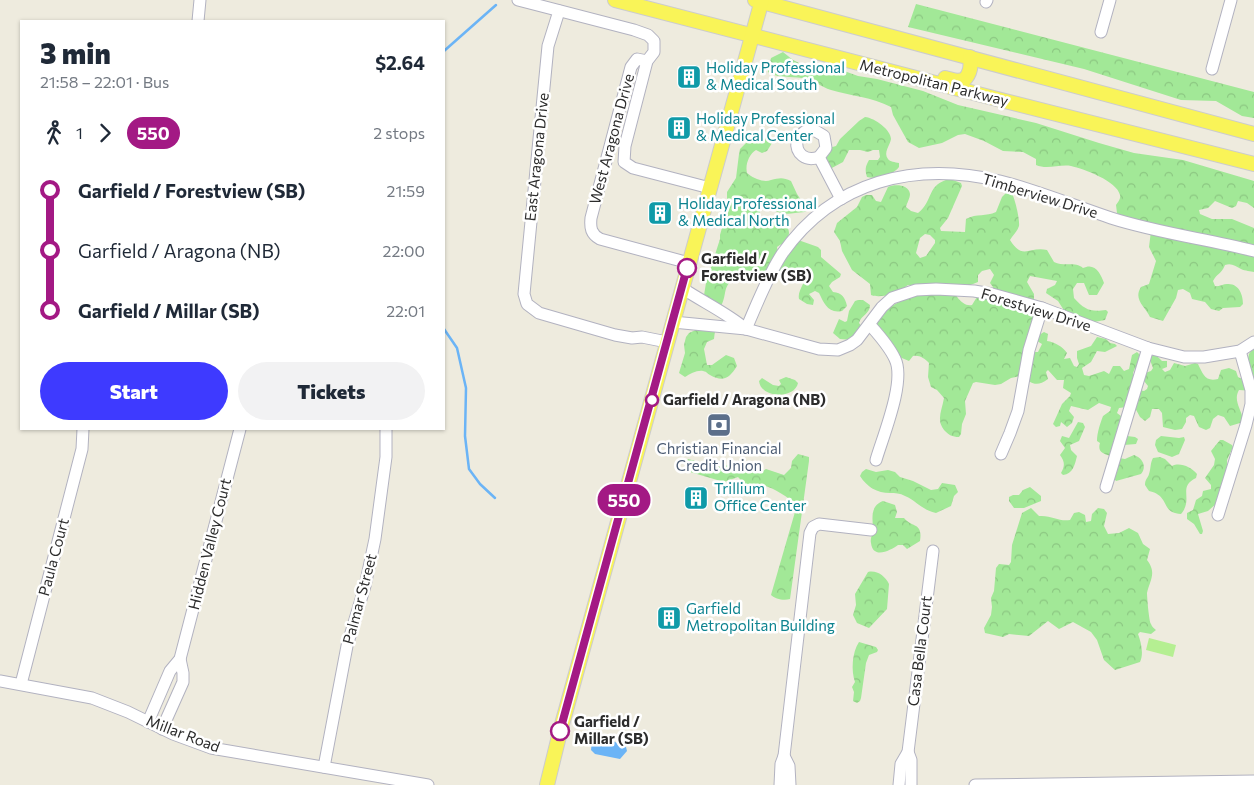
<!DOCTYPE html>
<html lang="en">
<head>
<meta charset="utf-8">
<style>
	body { margin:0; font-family:Commissioner,sans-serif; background:#f2f2f3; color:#1f2937; height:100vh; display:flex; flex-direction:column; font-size:19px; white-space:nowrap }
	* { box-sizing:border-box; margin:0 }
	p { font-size:16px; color:#747a83 }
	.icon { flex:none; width:28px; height:28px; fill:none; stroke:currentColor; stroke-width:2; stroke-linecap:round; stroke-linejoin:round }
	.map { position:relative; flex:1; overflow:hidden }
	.side { position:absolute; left:20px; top:20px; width:425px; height:410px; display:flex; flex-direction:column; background:#fff; border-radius:0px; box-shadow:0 1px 4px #0004 }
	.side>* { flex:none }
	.badge { padding:0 10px; border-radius:16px; font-size:18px; line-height:32px }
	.map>.badge { position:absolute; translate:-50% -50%; box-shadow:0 0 0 2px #fff }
	.legs { display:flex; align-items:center; gap:8px; height:55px; padding:0 20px; font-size:16px }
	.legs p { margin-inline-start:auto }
	.headline { display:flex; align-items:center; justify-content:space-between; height:85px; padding:0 20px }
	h1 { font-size:28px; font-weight:800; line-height:38px }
	.cta { display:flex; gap:10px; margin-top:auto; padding:10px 20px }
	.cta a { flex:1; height:58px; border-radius:30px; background:#3e3aff; color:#fff; font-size:20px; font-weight:800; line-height:58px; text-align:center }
	.cta a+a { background:#f2f2f3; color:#1f2937 }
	ul { padding:0 20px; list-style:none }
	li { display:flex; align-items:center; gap:18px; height:60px; font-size:19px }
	li i { display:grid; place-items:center; width:8px; height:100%; margin:0 6px; background:currentColor }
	li i::after { content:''; width:12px; height:12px; margin:-6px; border:4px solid; border-radius:50%; background:#fff }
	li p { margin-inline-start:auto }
	li:first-child i { background:linear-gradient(#0000 50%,currentColor 0) }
	li:last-child i { background:linear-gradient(currentColor 50%,#0000 0) }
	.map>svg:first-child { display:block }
	.forest { fill:url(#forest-crowns); fill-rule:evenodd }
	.pitch { fill:#b5ef92 }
	.water { fill:#6bb4f6 }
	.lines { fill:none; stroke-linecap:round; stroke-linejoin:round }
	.stream { stroke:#6bb4f6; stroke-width:2.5 }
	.minor-casing { stroke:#b2b2c0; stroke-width:13 }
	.major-casing { stroke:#ccc; stroke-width:16 }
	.minor { stroke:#fff; stroke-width:11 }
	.major { stroke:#f9f458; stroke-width:14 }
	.line-1-casing { stroke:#fff; stroke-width:11 }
	.line-1 { stroke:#a31984; stroke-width:8 }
	.stop-1-dot { fill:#fff; stroke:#a31984; stroke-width:2.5 }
	.labels { text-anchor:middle; stroke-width:5; stroke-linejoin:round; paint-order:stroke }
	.culture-label { font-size:15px; fill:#0d838f; stroke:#fff; text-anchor:start }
	.street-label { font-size:15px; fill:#2c2c2c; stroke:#fff }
	.stop-label { font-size:15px; font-weight:bold; fill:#2c2c2c; stroke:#fff; text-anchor:start }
	.service-label { font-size:15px; fill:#4e5e75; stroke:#fff }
</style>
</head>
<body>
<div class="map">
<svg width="1254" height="785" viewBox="0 0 1254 785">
	<defs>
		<pattern id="forest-crowns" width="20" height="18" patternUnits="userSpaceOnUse" patternTransform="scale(1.25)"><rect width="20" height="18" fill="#a2e897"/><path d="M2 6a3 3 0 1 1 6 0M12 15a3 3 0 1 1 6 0" fill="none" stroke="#8cc782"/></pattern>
	</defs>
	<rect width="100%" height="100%" fill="#eeebde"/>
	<g class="forest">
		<polygon points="916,4 1254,92 1254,118 1242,116 1216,101 1181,100 1084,69 908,27"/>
		<path d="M783 52 793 60 803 65 811 67 836 68 858 76 877 79 923 91 958 105 1036 123 1099 143 1134 153 1183 160 1254 181V208L1247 203 1238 201 1236 206 1232 208 1215 201 1208 208 1199 210 1200 214 1212 219H1232L1254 228V272C1251 271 1245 271 1241 269 1235 266 1232 263 1225 265 1221 275 1217 273 1213 281L1215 286C1220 287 1223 284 1227 284 1239 283 1243 295 1243 304L1240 307 1223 308 1219 311 1211 309 1205 302 1192 299 1190 293 1183 289 1178 290 1176 298 1163 321 1150 317C1145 306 1133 300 1141 287L1149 284 1156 261 1149 247 1151 231 1121 217 1117 213 1116 205C1118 202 1121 199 1120 195 1117 181 1084 169 1071 166 1060 164 1047 170 1036 165V159L1023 152 1003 151 984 141 965 134 958 135 942 143 919 148 908 142 893 115 891 107C872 97 851 96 831 90 821 87 813 79 802 78 791 76 778 79 768 72L771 58Z"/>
		<path d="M865 117C875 118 891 130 891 139 890 146 883 152 888 159 890 162 895 162 899 163V167C895 174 876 180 867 177 865 170 865 167 869 160H878L880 157 879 150H873L868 152 860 150H849L843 162 830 169 824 156 829 148 836 146 840 139 859 121Z"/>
		<path d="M750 131 765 133 772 143 767 151 762 153 756 150C749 154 745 165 747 173 753 178 763 183 771 180 779 178 783 177 791 181L797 194 807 209 805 212C786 214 783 216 766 206L760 210C759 215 760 225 766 226 777 214 795 227 787 239 785 243 781 244 777 247L778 253 795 241H801L818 247 821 250V257L841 274 840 277 832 282 829 286 833 292C842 293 845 297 847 306L842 311C828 314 824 303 819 293L815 291 809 294 814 300 813 305 807 304 799 299C797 290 807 281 808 271V268H799L789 273 776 270 762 281 755 283 737 276C721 287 728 293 721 306L703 301 706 283 720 239V235L727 210V192L736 178 739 154 740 149 747 142Z"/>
		<path d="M950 179 961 183 962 186 948 218 940 228 941 231 965 232 966 219C977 213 986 217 996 212L1002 197 1006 193 1012 194C1015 198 1020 221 1019 226 1017 232 1013 235 1010 240 1023 261 1029 246 1047 250L1054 262C1064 267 1075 261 1083 268 1095 262 1101 274 1104 283L1097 295H1089L1084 283H1077L1073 289 1074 298C1085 310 1090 312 1106 310L1108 312 1105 320 1094 322 1065 312 1058 301 1046 293 1047 289 1055 285 1057 281 1030 276 1027 282 1034 294 1033 352H1038L1042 344 1037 341 1039 335 1044 332 1048 334 1047 341C1055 342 1063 347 1067 353L1064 359 1070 358 1074 366 1077 367 1079 364 1077 358V351L1091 346 1097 337 1106 339 1110 343 1115 344 1117 346 1105 352 1097 351 1091 362 1082 368 1084 375 1089 376 1104 371 1109 374 1113 366H1120L1124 371 1129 369 1132 355 1137 352 1141 356V365L1135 368 1133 373 1139 390 1144 391 1147 389 1148 386 1144 381 1145 373 1151 371 1153 368 1150 360 1151 356 1156 355 1162 361H1167V367L1162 369 1165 372 1170 370 1174 363 1185 366 1195 363 1198 364C1203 374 1205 382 1218 379L1221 370 1229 368 1236 371 1238 377 1244 380 1249 354 1254 347V391L1239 390C1233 400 1241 409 1243 419L1240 423 1230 426 1224 417 1218 415 1213 419 1210 428 1206 430 1199 427 1194 416 1190 415 1186 418V422L1182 429 1175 430 1163 427 1162 413 1159 409H1152L1150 417 1145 421 1140 417 1134 406 1119 408 1117 413 1125 419 1127 436 1135 437 1138 439 1136 444 1124 445 1119 458 1125 459 1134 455C1143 458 1147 467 1141 474L1116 481 1111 475V456C1104 454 1097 452 1100 443L1097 441C1097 433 1100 424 1103 416L1110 411 1111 407 1099 403 1088 410 1071 406 1069 411 1074 417 1072 423 1067 427 1061 422 1060 426 1056 427 1053 424 1062 404 1070 396 1071 393 1063 388 1064 380H1057L1048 370 1046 372 1048 379C1036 388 1032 383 1020 376L1011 378 1001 384 995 385 976 382 973 383 965 401 966 414 962 424 961 434 959 437C952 437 949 435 944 430 936 420 942 410 944 398L937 390 931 387 928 377 929 363C925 359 920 355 913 356L909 361 897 356 875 325 886 309 899 302 915 286 908 285C906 286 904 288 902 290 896 295 877 298 871 295L870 284 852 270 842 251 840 241 834 232 837 223 857 207 862 197 866 195H872L876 201 881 202 888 187C894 184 909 184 910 194 910 198 907 203 906 207L911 211 918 213C934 201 926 184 950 179ZM925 234 930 235 935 240V243L926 256 920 258 916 253 920 238ZM990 269 994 275 990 283 993 287V290L980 292 972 305C961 307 955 293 949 285L958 284 968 286 978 282V275L982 271Z"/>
		<path d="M858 300H863L870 305C870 314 861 315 859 323L863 328 852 340 840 339 833 333 839 319 845 322 847 321 849 311 855 301Z"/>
		<path d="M698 329 715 330 714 339 707 342 704 349 707 365H712L726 355 734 358 737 366C730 377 724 383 710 375 706 373 708 372 703 371 697 370 690 374 685 377L679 373 685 353 684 345 686 337 689 333Z"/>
		<path d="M786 377 795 380 798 383C795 399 761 399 759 381L762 378 773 385 779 386 781 384 779 380Z"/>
		<path d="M1078 422 1083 423 1085 427 1079 441 1070 445 1071 450 1077 456C1075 464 1073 474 1063 475L1061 473C1065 466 1065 462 1060 455L1065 448 1060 441 1062 436 1069 438Z"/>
		<polygon points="1161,436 1179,438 1184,437 1185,440 1179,454 1172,457 1158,452 1155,445 1156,440"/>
		<polygon points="1220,440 1223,440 1232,445 1233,447 1227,460 1227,468 1218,502 1208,511 1198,514 1203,531 1202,534 1200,534 1194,524 1187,519 1187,513 1193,510 1196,500 1202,496 1203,491 1211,489 1211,485 1205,478 1214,465 1215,459 1211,451"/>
		<path d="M798 454 809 457V461L790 599C784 601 775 599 771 595L797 505C785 495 762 479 747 486L738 477 724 482 690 472 685 463 688 459 714 466 721 467 734 463 763 471 766 469 784 475 791 468 792 461Z"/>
		<path d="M1160 457 1165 459 1172 466C1180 462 1191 467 1197 474L1196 478C1177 487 1194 499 1181 514 1160 513 1171 496 1149 491L1145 485C1145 479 1148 478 1149 474 1151 469 1150 463 1153 458Z"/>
		<path d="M866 469 876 472 888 470 895 472 900 477 913 481 931 490 938 489 942 483 955 485 958 492 954 496 951 506 936 513C920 509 917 501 905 496 900 493 895 493 890 493 877 493 867 487 860 476L862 472Z"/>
		<polygon points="1030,487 1041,496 1041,501 1024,508 1014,508 1009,501 1009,497 1013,495 1019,495 1023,490"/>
		<path d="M883 501 895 505 897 512 895 518H904C912 528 923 522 920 541L907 549 903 545H898C891 550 873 560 871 543 870 539 872 535 873 532 873 520 869 506 883 501Z"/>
		<path d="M1098 508 1104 509 1107 513 1104 526 1108 534 1119 533 1129 528 1138 533 1143 544 1150 549 1147 560C1157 573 1150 580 1147 593 1147 596 1149 622 1151 624 1152 627 1154 628 1156 630L1151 634 1140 632 1138 634C1141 642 1144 654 1140 662L1115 670 1104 660 1097 640 1091 632 1073 622 1059 629 1048 621 1029 636 1009 634 1003 637 985 633 984 628 991 615 992 607 991 598 994 591 996 568 999 564 1009 565 1011 562 1012 545 1022 513 1031 508 1039 516C1052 515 1059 522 1070 520L1074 513 1079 512 1085 515 1086 522 1091 521 1092 514Z"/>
		<path d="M868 572C877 570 885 576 889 584L887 609 869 628 857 623 853 615 856 605 855 594Z"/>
		<path d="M859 642 876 647 878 650 877 652 869 655 866 663 861 698 860 701 857 703 853 701 854 692 852 687 855 682C851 671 852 652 859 642Z"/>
	</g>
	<polygon class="pitch" points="1149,638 1176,645 1173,657 1146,650"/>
	<polygon class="water" points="600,735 626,747 627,751 620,759 595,754 591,750 592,740 595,736"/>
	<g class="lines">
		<g class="stream">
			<polyline points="444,51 496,5"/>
			<polyline points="444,329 457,348 466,388 465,436 469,469 480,484 495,498"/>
		</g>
		<defs>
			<g id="minor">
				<polyline points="518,0 634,30 648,35 654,41 654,52 647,61 625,146 624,162 633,168 710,188"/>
				<polyline points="986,2 987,0"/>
				<polyline points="559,11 548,46 524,294 527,304 539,313 615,335 632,338 642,337 667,342"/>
				<polyline points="198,21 200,0"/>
				<polyline points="1101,32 1110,0"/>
				<path d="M647 61 637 59 631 67 591 218C590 228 591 234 600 239L689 263"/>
				<polyline points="1212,69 1231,0"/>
				<path d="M819 157C806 162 795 154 797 140 801 133 806 129 814 130L824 136 826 148 819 157 841 199"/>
				<path d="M682 288C703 302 727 313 746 329"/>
				<polyline points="673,322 746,329 819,349 838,350 850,345 857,340 882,307 892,298 916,290 936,289 974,291 992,294 1042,308 1148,348 1184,357 1204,357 1240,351 1254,342"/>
				<path d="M870 325C879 335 889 346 895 359 906 381 883 436 876 460"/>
				<path d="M746 329C757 304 767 277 782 254 834 180 915 161 1000 181 1036 190 1075 206 1111 218 1158 233 1207 239 1254 251"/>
				<polyline points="1001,454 1010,433 1018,411 1029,350 1042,308"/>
				<polyline points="1106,487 1148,348"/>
				<polyline points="1218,515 1246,425 1251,404 1251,390 1240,351"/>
				<polyline points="0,681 92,698 128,712 173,734 211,748 428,785"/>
				<polyline points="21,684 82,449 83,429"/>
				<polyline points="148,722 170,671 180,659 240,429"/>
				<polyline points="162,729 183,682 183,673 180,659"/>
				<polyline points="908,752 911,760 911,785"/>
				<polyline points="784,756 789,766 790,785"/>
				<polyline points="324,767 347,646 365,586 375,539 386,457 386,429"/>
				<polyline points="780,785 781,764 784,756 810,533 813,527 819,524 871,530"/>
				<polyline points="899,785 901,764 908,752 933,551"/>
				<polyline points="975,785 1254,781"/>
			</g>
			<g id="major">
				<polyline points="615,0 1001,100 1254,164"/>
				<polyline points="755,0 1254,134"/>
				<path d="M945 78 957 81 964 80C971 73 971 66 970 57"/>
				<polyline points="547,785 561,728 762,0"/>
			</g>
		</defs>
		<use href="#minor" class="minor-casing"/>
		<use href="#major" class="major-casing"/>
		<use href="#minor" class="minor"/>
		<use href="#major" class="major"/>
	</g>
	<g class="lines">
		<defs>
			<polyline id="line-1" points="560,731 687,268"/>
		</defs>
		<use href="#line-1" class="line-1-casing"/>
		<use href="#line-1" class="line-1"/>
	</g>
	<defs>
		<symbol id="building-square" viewBox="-11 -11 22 22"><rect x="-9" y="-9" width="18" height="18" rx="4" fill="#0f9aa8" stroke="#fff"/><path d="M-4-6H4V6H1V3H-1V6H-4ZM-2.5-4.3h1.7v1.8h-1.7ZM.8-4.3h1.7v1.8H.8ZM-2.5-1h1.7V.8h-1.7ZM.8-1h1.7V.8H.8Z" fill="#fff"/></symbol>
		<symbol id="bank-square" viewBox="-11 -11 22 22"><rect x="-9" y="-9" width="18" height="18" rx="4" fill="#5c6f8a" stroke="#fff"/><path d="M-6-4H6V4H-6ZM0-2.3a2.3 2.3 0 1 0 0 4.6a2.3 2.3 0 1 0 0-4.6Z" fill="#fff"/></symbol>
	</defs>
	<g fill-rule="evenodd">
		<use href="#building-square" x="675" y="63" width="28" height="28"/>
		<use href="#building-square" x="665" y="114" width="28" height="28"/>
		<use href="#building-square" x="646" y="199" width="28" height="28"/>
		<use href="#bank-square" x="705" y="411" width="28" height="28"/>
		<use href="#building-square" x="682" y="484" width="28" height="28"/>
		<use href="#building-square" x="655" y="604" width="28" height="28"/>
	</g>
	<g class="stop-1-dot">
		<circle cx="687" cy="268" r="9"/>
		<circle cx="652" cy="400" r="6"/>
		<circle cx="560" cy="731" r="9"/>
	</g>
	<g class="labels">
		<g class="culture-label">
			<text x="706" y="73">Holiday Professional<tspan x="706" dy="17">&amp; Medical South</tspan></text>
			<text x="696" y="124">Holiday Professional<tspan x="696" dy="17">&amp; Medical Center</tspan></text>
			<text x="678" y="209">Holiday Professional<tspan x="678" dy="17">&amp; Medical North</tspan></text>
			<text x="714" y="494">Trillium<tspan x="714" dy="17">Office Center</tspan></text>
			<text x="686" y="614">Garfield<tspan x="686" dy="17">Metropolitan Building</tspan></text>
		</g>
		<g class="street-label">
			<text transform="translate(934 83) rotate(14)" y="5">Metropolitan Parkway</text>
			<text transform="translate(612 139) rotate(-75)" y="5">West Aragona Drive</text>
			<text transform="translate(537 157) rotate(-84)" y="5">East Aragona Drive</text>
			<text transform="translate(1040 196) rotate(17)" y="5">Timberview Drive</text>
			<text transform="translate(1036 310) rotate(17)" y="5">Forestview Drive</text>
			<text transform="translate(210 544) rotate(-76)" y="5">Hidden Valley Court</text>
			<text transform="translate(54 557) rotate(-75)" y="5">Paula Court</text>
			<text transform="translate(360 599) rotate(-75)" y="5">Palmar Street</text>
			<text transform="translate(920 651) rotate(-83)" y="5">Casa Bella Court</text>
			<text transform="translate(183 734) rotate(21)" y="5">Millar Road</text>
		</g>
		<g class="stop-label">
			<text x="701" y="264">Garfield /<tspan x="701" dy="17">Forestview (SB)</tspan></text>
			<text x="663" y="405">Garfield / Aragona (NB)</text>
			<text x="574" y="727">Garfield /<tspan x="574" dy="17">Millar (SB)</tspan></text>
		</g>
		<g class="service-label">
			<text x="719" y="454">Christian Financial<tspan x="719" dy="17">Credit Union</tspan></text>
		</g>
	</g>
</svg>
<b class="badge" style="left:624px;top:500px;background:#a31984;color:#fff">550</b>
<section class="side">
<div class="headline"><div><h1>3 min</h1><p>21:58 – 22:01 · Bus</p></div><b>$2.64</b></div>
<div class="legs"><svg class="icon" aria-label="walk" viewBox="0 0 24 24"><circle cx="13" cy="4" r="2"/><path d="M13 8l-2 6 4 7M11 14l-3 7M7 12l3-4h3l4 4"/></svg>1<svg class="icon" aria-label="forward" viewBox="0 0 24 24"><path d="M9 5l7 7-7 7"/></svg><b class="badge" style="background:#a31984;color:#fff">550</b><p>2 stops</p></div>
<ul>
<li><i style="color:#a31984"></i><b>Garfield / Forestview (SB)</b><p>21:59</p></li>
<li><i style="color:#a31984"></i><span>Garfield / Aragona (NB)</span><p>22:00</p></li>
<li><i style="color:#a31984"></i><b>Garfield / Millar (SB)</b><p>22:01</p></li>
</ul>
<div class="cta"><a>Start</a><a>Tickets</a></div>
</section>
</div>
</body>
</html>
